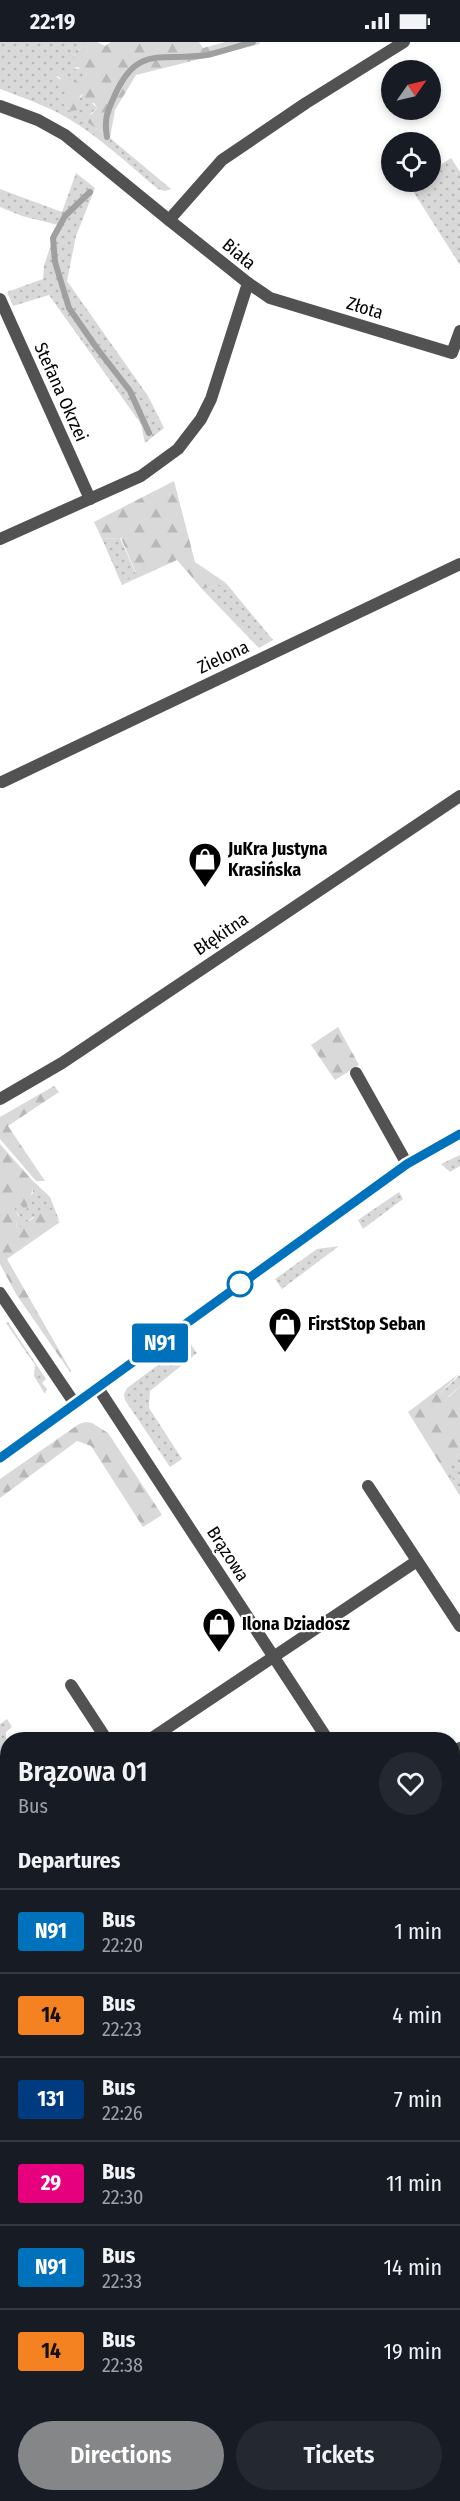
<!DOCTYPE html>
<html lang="en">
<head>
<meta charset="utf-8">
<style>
	body { margin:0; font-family:"Fira Sans Condensed",sans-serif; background:#242831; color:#f1f3f6; height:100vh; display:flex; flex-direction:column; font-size:22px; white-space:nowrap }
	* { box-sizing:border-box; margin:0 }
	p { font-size:20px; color:#9ea1a6 }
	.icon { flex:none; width:33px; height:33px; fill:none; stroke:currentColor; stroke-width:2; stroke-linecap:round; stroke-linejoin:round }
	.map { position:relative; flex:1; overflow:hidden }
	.panel { position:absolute; left:0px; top:1690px; width:460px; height:770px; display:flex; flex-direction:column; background:#171b24; border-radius:24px 24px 0 0; box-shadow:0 3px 9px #0003 }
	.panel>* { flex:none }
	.badge { padding:0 12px; border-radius:4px; font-size:21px; line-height:39px }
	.needle { width:39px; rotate:56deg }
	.buttons { position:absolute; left:381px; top:18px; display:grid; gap:12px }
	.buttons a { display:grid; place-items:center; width:60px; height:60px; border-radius:50%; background:#171b24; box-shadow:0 3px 9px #0003; font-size:30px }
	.map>.badge { position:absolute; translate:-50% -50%; box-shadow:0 0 0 3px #fff }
	h2 { padding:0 18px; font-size:22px; line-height:54px }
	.round { display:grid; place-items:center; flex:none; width:63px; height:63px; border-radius:32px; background:#242831 }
	.overview { display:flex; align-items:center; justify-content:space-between; height:102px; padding:0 18px }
	h1 { font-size:28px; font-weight:600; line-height:45px }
	.action { display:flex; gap:12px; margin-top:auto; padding:12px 18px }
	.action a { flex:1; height:69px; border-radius:36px; background:#858687; color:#fff; font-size:24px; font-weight:600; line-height:69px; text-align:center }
	.action a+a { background:#242831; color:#f1f3f6 }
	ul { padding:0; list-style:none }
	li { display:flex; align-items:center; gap:18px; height:84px; padding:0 18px; border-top:2px solid #363941 }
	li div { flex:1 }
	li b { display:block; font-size:22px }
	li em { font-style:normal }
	li .badge { min-width:66px; font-weight:700; text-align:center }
	.status { display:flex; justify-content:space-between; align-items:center; height:42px; padding:0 30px; background:#171b24; direction:ltr }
	.status svg { height:16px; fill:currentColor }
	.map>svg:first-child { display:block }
	.grass { fill:url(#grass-dots) }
	.forest { fill:url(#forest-firs) }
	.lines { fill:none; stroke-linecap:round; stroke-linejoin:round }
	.stream { stroke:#a0a0a0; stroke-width:6 }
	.street { stroke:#525252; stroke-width:12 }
	.secondary { stroke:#1f1f1f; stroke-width:12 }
	.line-casing { stroke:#fff; stroke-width:14 }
	.line { stroke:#0072bc; stroke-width:9 }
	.stop-dot { fill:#fff; stroke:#0072bc; stroke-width:3 }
	.labels { text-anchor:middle; stroke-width:4.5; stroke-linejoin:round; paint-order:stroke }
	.street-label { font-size:18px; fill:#000; stroke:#fff }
	.poi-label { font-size:18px; font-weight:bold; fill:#000; stroke:#fff; text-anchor:start }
</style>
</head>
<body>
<div class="status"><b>22:19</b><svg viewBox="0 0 49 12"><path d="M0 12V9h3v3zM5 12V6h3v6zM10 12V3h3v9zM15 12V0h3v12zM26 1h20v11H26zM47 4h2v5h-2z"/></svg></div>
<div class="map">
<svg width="460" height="2459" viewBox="0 0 460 2459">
	<defs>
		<pattern id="grass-dots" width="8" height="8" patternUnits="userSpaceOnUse" patternTransform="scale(1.5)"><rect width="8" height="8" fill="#d9d9d9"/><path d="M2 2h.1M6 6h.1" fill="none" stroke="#b8b8b8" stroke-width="1.8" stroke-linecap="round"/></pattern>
		<pattern id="forest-firs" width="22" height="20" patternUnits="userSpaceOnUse" patternTransform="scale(1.5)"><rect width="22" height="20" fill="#d9d9d9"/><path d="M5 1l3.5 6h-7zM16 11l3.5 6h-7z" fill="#b8b8b8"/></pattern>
	</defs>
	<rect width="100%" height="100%" fill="#fff"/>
	<g class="grass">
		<path d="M0 0H89L86 3 88 11 84 12 81 7 76 8 74 14 77 18 74 27 82 26 87 31 86 35 73 47 65 40 66 38 55 33 67 44 70 51 63 61 70 69 83 52 97 66 84 78 110 96 171 147 165 149 158 147C129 123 101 96 69 77 47 64 24 56 0 47Z"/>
		<polygon points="451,116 460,130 460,223 409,143 415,140 430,140 431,129"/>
		<polygon points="76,131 95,146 76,194 67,239 148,354 164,386 145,401 141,382 49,253 13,264 7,250 43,237 44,223 58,183 22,174 0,165 0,147 62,170"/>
		<polygon points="120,496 136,532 122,543 102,497"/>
		<polygon points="226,541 273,598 259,606 202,547"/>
		<polygon points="460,1113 460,1124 450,1130 441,1122"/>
		<polygon points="32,1138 50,1155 59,1178 33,1175 20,1186 16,1185 19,1173 14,1167 19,1160 22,1162 33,1151"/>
		<polygon points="399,1150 403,1157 363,1187 358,1178"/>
		<polygon points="339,1204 282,1247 275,1237 317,1207"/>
		<polygon points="8,1280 46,1337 42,1341 47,1347 45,1352 34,1334 35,1323 6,1281"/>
		<polygon points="189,1300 197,1311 150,1349 149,1366 182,1417 170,1425 125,1358 124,1352 127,1346"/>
		<polygon points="460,1333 460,1344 448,1355 441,1350"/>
		<polygon points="460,1411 460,1448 444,1425"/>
		<polygon points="7,1677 12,1685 6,1690 7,1878 0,1868 0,1682"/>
		<polygon points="0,1874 7,1884 7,1914 0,1904"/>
		<polygon points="0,2015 7,2024 7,2123 0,2114"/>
		<polygon points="0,2120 8,2129 8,2357 0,2360"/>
		<polygon points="453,2280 460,2289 460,2410 453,2401"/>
		<polygon points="7,2360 8,2452 86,2453 78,2459 0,2459 0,2363"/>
		<polygon points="460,2444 460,2459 437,2459 432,2453 453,2452 453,2445"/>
		<polygon points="98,2452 269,2452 275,2459 89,2459"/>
		<polygon points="282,2453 359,2453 364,2459 288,2459"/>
	</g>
	<g class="forest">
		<path d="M89 0H97L105 4 111 0H199L203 6 225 0H259L260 2 136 33 115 68 110 96 84 78 85 74 92 72 97 66 94 61H89L83 52 80 54 78 68 70 69 63 61 62 53 70 51 65 49 64 46 66 43 61 42 60 36 55 32 58 30C66 35 68 42 73 47L75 41 86 35 87 31 78 25 72 27 70 23 76 21 74 14 76 8 81 7 84 11H88L86 3Z"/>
		<polygon points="174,439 195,520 226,541 202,547 177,518 122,543 136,531 121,496 102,497 94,480"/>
		<polygon points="338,985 359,1023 335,1038 311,1003"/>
		<polygon points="54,1044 59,1050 8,1084 45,1139 36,1139 0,1097 0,1075"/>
		<path d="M0 1102 32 1138C36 1150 27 1155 27 1167L25 1168 19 1161 14 1167C23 1178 17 1175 16 1185L20 1186 23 1180 29 1179 46 1167 53 1168 55 1172 54 1176 60 1180 7 1217 71 1329 70 1330 16 1252 0 1222Z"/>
		<polygon points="460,1331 441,1350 449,1355 460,1344 460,1411 445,1425 460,1448 460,1454 408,1370"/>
		<polygon points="86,1380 92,1381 108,1391 162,1473 143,1485 91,1404 77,1399 0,1456 0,1437 79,1382"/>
		<polygon points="0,1904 7,1914 7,1934 0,1925"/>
		<polygon points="0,2152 7,2154 7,2179 0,2169"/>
	</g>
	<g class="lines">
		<g class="stream">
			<path d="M107 95C104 78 107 70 114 55 137 1 162 20 207 13 222 10 238 4 253 0"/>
			<polyline points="90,150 65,174 53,196 55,220 69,266 96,305 130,349 149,391"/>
		</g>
		<g class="street">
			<polyline points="404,0 306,61 222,118 169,178 248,241 270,256 452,311 460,289"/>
			<polyline points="0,64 38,78 65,93 169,178"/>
			<polyline points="0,257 90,457"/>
			<polyline points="0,497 141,434 178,407 201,377 211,357 248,241"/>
			<polyline points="2,740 460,522"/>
			<polyline points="356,1031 407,1122"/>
			<polyline points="0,1057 62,1021 460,754"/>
			<polyline points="0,1251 75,1362"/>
			<polyline points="98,1346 328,1698"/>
			<polyline points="0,1416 407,1122 460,1092"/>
			<polyline points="368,1444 460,1584"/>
			<polyline points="71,1643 107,1698"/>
			<polyline points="149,1698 417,1519"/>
			<polyline points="453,1711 460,1706"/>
			<polyline points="453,1884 460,1894"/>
			<polyline points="453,1951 460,1946"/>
		</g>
		<g class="secondary">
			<polyline points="0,1978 8,1987"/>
			<polyline points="386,2452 392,2459"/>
		</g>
	</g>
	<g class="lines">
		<defs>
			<polyline id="line" points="0,1416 407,1122 460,1092"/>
		</defs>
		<use href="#line" class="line-casing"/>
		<use href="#line" class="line"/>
	</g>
	<defs>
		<symbol id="shop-pin" viewBox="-11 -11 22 30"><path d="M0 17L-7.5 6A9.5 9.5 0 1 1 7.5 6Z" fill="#000" stroke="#fff"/><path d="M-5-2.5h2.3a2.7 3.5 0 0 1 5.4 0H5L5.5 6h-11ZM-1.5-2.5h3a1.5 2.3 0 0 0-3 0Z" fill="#fff"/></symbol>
	</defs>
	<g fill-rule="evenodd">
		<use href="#shop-pin" x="186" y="798" width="38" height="52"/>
		<use href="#shop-pin" x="266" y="1263" width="38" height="52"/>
		<use href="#shop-pin" x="200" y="1563" width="38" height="52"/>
	</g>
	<circle class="stop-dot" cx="240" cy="1242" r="12"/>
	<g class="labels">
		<g class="street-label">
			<text transform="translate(239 212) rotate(40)" y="6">Biała</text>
			<text transform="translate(365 266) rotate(17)" y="6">Złota</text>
			<text transform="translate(61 350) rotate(66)" y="6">Stefana Okrzei</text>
			<text transform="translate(223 615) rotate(-25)" y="6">Zielona</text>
			<text transform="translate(221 892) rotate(-34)" y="6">Błękitna</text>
			<text transform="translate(228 1512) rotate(57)" y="6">Brązowa</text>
		</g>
		<g class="poi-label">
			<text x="228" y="813">JuKra Justyna<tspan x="228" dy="21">Krasińska</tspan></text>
			<text x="308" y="1288">FirstStop Seban</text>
			<text x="242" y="1588">Ilona Dziadosz</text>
		</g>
	</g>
</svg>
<div class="buttons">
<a><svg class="needle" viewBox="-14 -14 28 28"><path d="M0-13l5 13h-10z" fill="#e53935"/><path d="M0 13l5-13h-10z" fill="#9ea1a6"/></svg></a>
<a><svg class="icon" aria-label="locate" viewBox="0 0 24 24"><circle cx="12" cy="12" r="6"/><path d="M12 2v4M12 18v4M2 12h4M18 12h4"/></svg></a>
</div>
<b class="badge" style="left:160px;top:1301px;background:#0072bc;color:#fff">N91</b>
<section class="panel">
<div class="overview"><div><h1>Brązowa 01</h1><p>Bus</p></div><a class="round"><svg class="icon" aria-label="heart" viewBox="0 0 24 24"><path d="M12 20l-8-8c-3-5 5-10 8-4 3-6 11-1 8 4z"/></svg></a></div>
<h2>Departures</h2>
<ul>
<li><span class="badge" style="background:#0072bc;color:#fff">N91</span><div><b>Bus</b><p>22:20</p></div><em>1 min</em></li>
<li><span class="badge" style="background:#f58220;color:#111">14</span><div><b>Bus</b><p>22:23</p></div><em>4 min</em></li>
<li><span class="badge" style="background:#003b80;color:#fff">131</span><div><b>Bus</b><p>22:26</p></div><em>7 min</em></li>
<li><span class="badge" style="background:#e6007e;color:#fff">29</span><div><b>Bus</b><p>22:30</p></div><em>11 min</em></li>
<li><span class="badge" style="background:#0072bc;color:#fff">N91</span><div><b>Bus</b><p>22:33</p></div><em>14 min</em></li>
<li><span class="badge" style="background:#f58220;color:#111">14</span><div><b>Bus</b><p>22:38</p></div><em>19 min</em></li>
</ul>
<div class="action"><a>Directions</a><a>Tickets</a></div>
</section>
</div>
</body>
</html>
